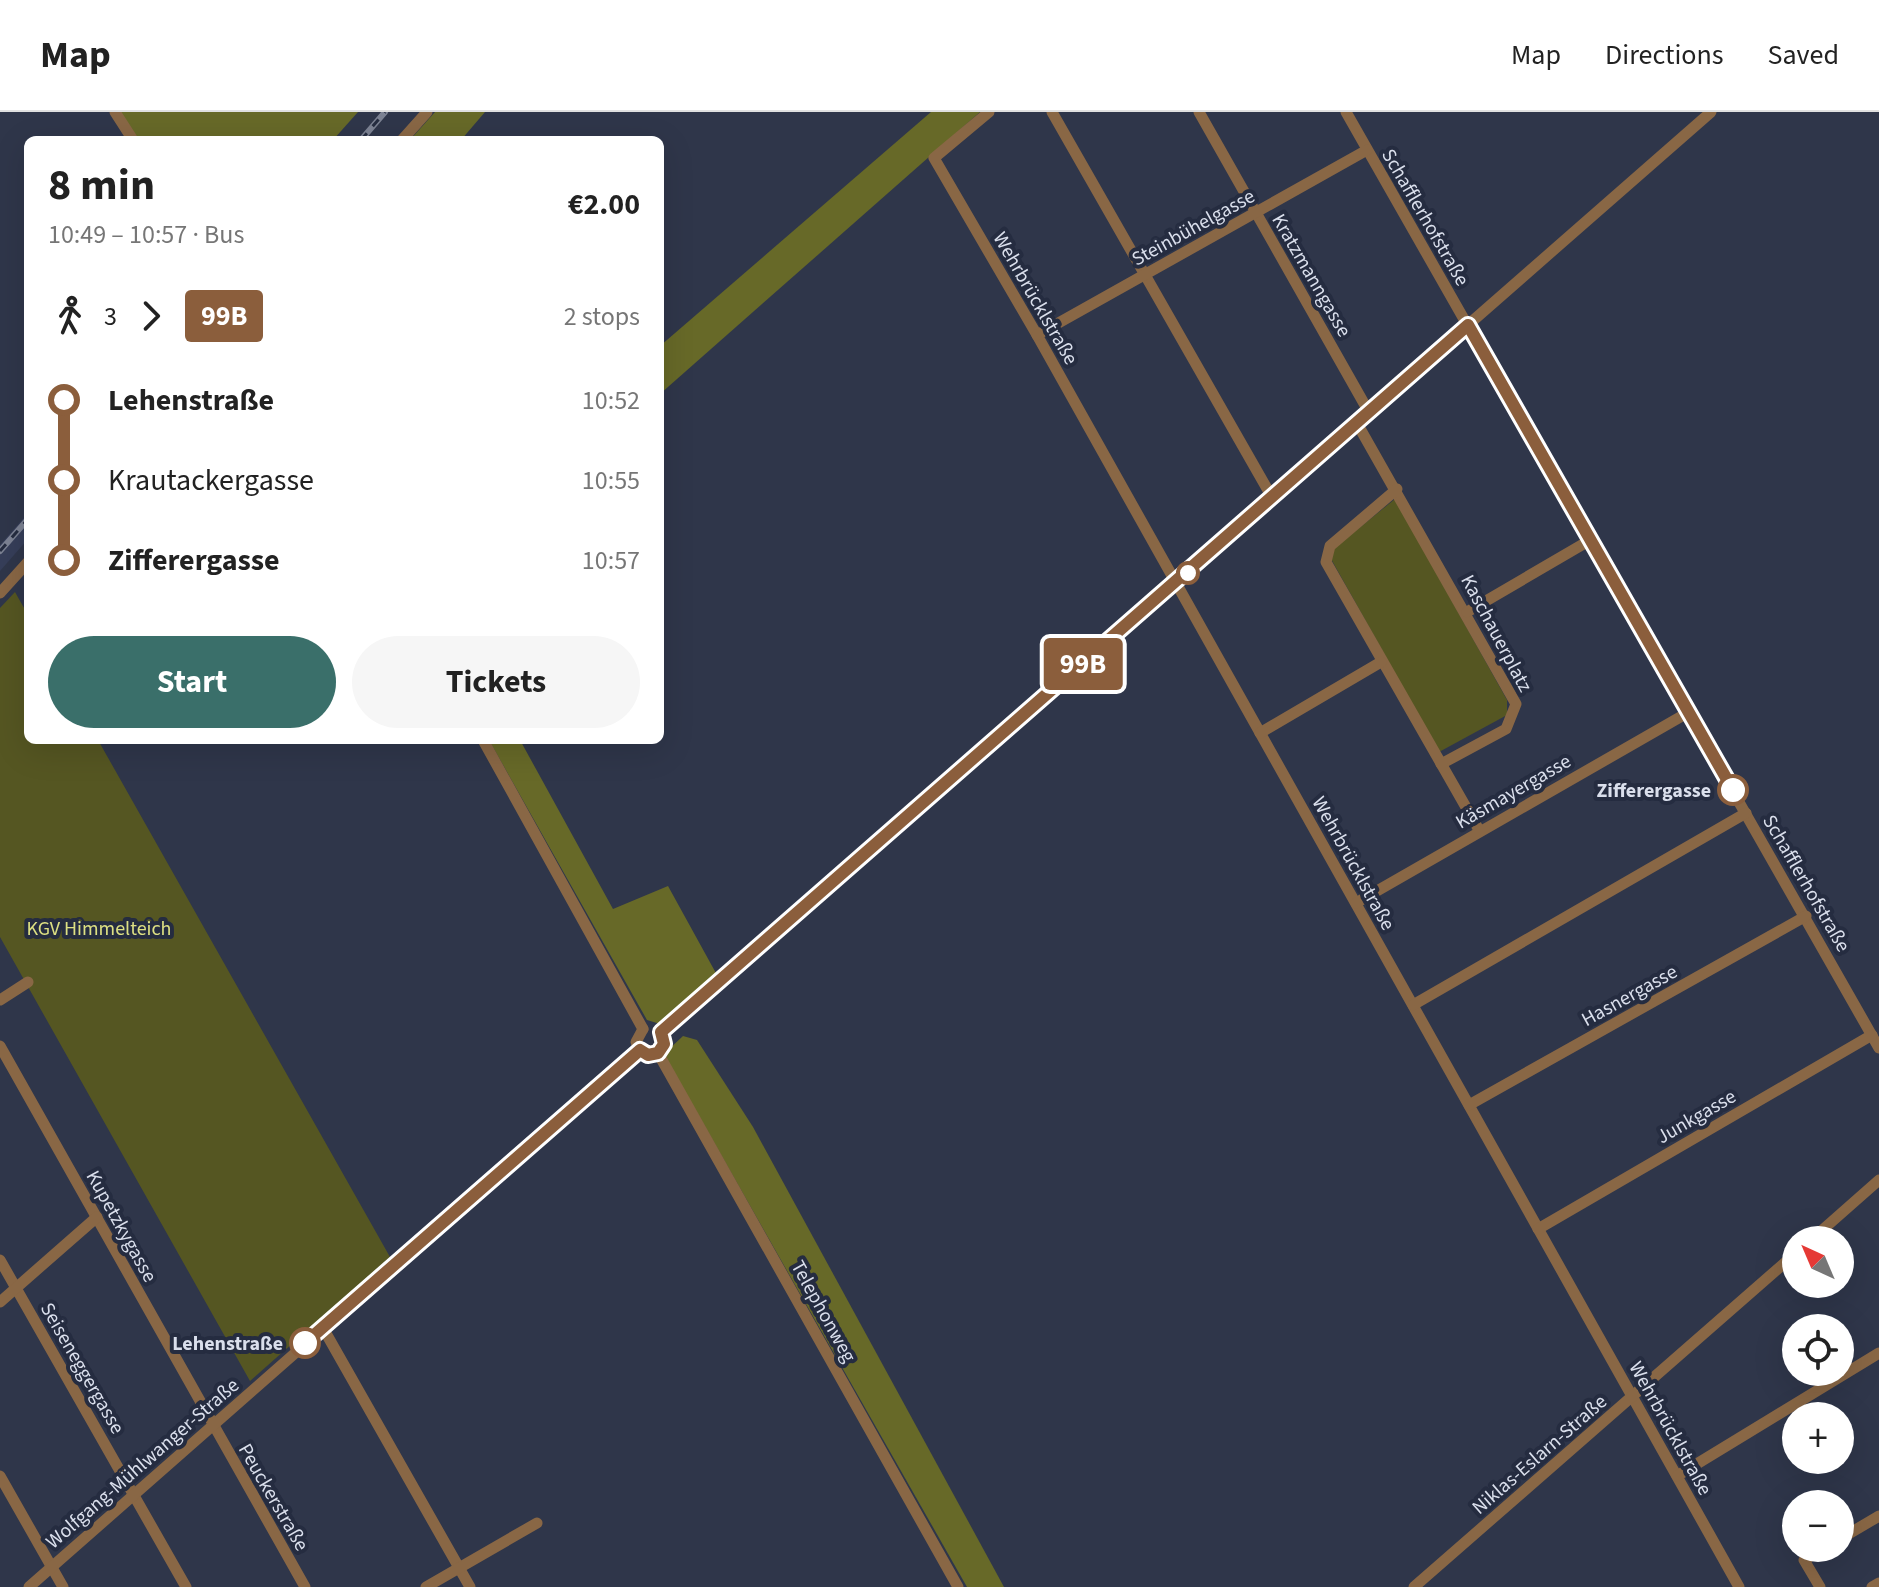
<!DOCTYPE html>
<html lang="en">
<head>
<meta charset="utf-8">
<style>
	body { margin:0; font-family:"Source Sans 3",sans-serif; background:#f6f6f6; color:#222; height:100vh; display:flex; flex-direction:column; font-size:30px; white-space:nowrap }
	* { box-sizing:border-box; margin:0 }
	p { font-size:26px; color:#767676 }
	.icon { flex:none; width:44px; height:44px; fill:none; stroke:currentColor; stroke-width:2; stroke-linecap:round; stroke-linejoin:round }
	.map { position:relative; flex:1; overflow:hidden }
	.sheet { position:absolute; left:24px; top:24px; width:640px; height:608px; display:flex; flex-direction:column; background:#fff; border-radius:12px; box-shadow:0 8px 32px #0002 }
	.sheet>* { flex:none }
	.badge { padding:0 16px; border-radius:6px; font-size:28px; line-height:52px }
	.needle { width:52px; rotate:316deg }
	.tools { position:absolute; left:1782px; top:1114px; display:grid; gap:16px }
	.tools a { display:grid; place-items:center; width:72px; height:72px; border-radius:50%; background:#fff; box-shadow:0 8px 32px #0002; font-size:40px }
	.map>.badge { position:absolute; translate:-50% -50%; box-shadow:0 0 0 4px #fff }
	.legs { display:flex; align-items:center; gap:12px; height:88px; padding:0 24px; font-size:26px }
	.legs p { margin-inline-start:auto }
	.headline { display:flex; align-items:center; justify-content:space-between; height:136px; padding:0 24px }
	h1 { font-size:44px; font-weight:700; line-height:60px }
	.cta { display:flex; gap:16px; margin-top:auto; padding:16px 24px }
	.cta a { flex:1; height:92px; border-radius:48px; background:#3a6f6a; color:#fff; font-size:32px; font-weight:700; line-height:92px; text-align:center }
	.cta a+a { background:#f6f6f6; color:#222 }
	ul { padding:0 24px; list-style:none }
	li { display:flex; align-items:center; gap:28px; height:80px; font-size:30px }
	li i { display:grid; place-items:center; width:12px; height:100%; margin:0 10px; background:currentColor }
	li i::after { content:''; width:20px; height:20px; margin:-10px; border:6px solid; border-radius:50%; background:#fff }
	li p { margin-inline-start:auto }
	li:first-child i { background:linear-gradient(#0000 50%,currentColor 0) }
	li:last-child i { background:linear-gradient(currentColor 50%,#0000 0) }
	header { display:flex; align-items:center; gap:48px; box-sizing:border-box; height:112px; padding:0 40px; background:#fff; border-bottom:2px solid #e0e0e0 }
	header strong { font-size:38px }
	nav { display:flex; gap:44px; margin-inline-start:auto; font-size:28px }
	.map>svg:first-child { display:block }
	.built { fill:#363e59 }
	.green { fill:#555622 }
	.forest { fill:#676928 }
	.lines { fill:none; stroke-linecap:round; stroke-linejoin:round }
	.minor { stroke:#896745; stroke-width:11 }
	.rail-casing { stroke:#7c8293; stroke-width:6 }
	.rail { stroke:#252c40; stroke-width:3; stroke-dasharray:9; stroke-linecap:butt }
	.line-1-casing { stroke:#fff; stroke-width:18 }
	.line-1 { stroke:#8b5e3c; stroke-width:12 }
	.stop-1-dot { fill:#fff; stroke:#8b5e3c; stroke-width:4 }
	.labels { text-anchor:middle; stroke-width:8; stroke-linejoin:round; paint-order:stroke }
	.street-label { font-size:20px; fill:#dadfec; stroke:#252c40 }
	.stop-label { font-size:20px; font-weight:bold; fill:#dadfec; stroke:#252c40; text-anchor:end }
	.park-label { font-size:20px; fill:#dde083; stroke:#252c40 }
</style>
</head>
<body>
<header>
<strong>Map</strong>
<nav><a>Map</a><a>Directions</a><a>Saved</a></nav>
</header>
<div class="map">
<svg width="1879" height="1475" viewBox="0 0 1879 1475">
	<rect width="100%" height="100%" fill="#2f364a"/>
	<polygon class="built" points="28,401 28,427 0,459 0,433"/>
	<g class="green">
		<polygon points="1395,387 1507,588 1507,603 1439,640 1330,445 1332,438"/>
		<polygon points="15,480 28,503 28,628 98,628 390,1145 250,1269 0,825 0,496"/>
	</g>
	<g class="forest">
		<polygon points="120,0 358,0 333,28 139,28"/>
		<polygon points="435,0 485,0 461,28 410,28"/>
		<polygon points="931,0 980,0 660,282 660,234"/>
		<polygon points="489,628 520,628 613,797 668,774 717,863 668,908 660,912 647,908"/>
		<polygon points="683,924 697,928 753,1015 1004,1475 967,1475 666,946 667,939"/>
	</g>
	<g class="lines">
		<g class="minor">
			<polyline points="115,0 133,28"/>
			<polyline points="989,0 934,46 1037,223 1739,1475"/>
			<polyline points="1052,0 1273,387"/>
			<polyline points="1199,0 1370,302"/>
			<polyline points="1346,0 1879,936"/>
			<polyline points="402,28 427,0"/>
			<polyline points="1037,223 1367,38"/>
			<polyline points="1358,313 1516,592 1506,617 1441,652"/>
			<polyline points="1397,377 1330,434 1326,450 1479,718"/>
			<polyline points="0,481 28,450"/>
			<polyline points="1467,500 1592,427"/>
			<polyline points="1260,621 1381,550"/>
			<polyline points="483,628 643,917"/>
			<polyline points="1356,791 1689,600"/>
			<polyline points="0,888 28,870"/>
			<polyline points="1413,893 1746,701"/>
			<polyline points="661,920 1711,0"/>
			<polyline points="0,934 305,1475"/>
			<polyline points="640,938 636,930 643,917"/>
			<polyline points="658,941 958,1475"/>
			<polyline points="1469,993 1806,804"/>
			<polyline points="1538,1117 1872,923"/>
			<polyline points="1811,1128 1879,1068"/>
			<polyline points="0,1148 186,1475"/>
			<polyline points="0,1190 97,1105"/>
			<polyline points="323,1216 470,1475"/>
			<polyline points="0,1364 63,1475"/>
			<polyline points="1677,1364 1879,1241"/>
			<polyline points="1840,1427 1879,1404"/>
			<polyline points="29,1475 640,938"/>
			<polyline points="426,1475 537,1411"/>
			<polyline points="1414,1475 1796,1141"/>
			<polyline points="1820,1475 1804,1448 1824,1436"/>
			<polyline points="1872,1475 1879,1471"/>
		</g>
		<defs>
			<g id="rail">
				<polyline points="361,28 385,0"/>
				<polyline points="0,439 28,407"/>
			</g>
		</defs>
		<use href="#rail" class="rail-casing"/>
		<use href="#rail" class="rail"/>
	</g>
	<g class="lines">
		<defs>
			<polyline id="line-1" points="305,1231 640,938 648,943 658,941 664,932 661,920 1468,213 1733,678"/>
		</defs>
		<use href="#line-1" class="line-1-casing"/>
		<use href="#line-1" class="line-1"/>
	</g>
	<g class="stop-1-dot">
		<circle cx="1188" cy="461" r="10"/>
		<circle cx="1733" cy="678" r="14"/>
		<circle cx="305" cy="1231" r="14"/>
	</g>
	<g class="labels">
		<g class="street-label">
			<text transform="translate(1426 105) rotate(60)" y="7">Schafflerhofstraße</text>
			<text transform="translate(1193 115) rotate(-29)" y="7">Steinbühelgasse</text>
			<text transform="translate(1312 163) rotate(60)" y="7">Kratzmanngasse</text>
			<text transform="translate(1036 186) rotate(60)" y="7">Wehrbrücklstraße</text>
			<text transform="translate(1497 521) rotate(62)" y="7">Kaschauerplatz</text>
			<text transform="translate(1513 679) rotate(-30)" y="7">Käsmayergasse</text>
			<text transform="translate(1354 751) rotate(61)" y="7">Wehrbrücklstraße</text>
			<text transform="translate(1807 771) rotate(60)" y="7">Schafflerhofstraße</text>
			<text transform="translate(1629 883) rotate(-29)" y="7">Hasnergasse</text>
			<text transform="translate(1696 1004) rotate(-30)" y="7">Junkgasse</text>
			<text transform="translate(122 1114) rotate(61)" y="7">Kupetzkygasse</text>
			<text transform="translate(824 1199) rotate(61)" y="7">Telephonweg</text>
			<text transform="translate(83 1256) rotate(60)" y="7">Seiseneggergasse</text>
			<text transform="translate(1671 1316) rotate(61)" y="7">Wehrbrücklstraße</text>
			<text transform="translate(1539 1342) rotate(-41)" y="7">Niklas-Eslarn-Straße</text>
			<text transform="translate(142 1351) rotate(-41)" y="7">Wolfgang-Mühlwanger-Straße</text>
			<text transform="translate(274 1385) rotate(60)" y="7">Peuckerstraße</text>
		</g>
		<g class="stop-label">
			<text x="1711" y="685">Zifferergasse</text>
			<text x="283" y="1238">Lehenstraße</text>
		</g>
		<g class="park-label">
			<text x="99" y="823">KGV Himmelteich</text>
		</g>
	</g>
</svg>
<div class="tools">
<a><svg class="needle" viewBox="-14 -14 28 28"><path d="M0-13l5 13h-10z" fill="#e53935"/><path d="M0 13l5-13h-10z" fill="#767676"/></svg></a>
<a><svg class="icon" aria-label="locate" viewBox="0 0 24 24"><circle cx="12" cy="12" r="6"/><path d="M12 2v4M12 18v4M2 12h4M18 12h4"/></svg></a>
<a>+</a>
<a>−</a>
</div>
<b class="badge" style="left:1083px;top:552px;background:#8b5e3c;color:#fff">99B</b>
<section class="sheet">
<div class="headline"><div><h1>8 min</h1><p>10:49 – 10:57 · Bus</p></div><b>€2.00</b></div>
<div class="legs"><svg class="icon" aria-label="walk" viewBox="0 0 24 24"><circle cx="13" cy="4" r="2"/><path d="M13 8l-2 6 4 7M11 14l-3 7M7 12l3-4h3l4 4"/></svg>3<svg class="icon" aria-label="forward" viewBox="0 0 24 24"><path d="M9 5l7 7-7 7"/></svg><b class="badge" style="background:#8b5e3c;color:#fff">99B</b><p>2 stops</p></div>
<ul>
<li><i style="color:#8b5e3c"></i><b>Lehenstraße</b><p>10:52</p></li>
<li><i style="color:#8b5e3c"></i><span>Krautackergasse</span><p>10:55</p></li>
<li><i style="color:#8b5e3c"></i><b>Zifferergasse</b><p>10:57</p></li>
</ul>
<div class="cta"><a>Start</a><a>Tickets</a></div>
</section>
</div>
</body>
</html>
